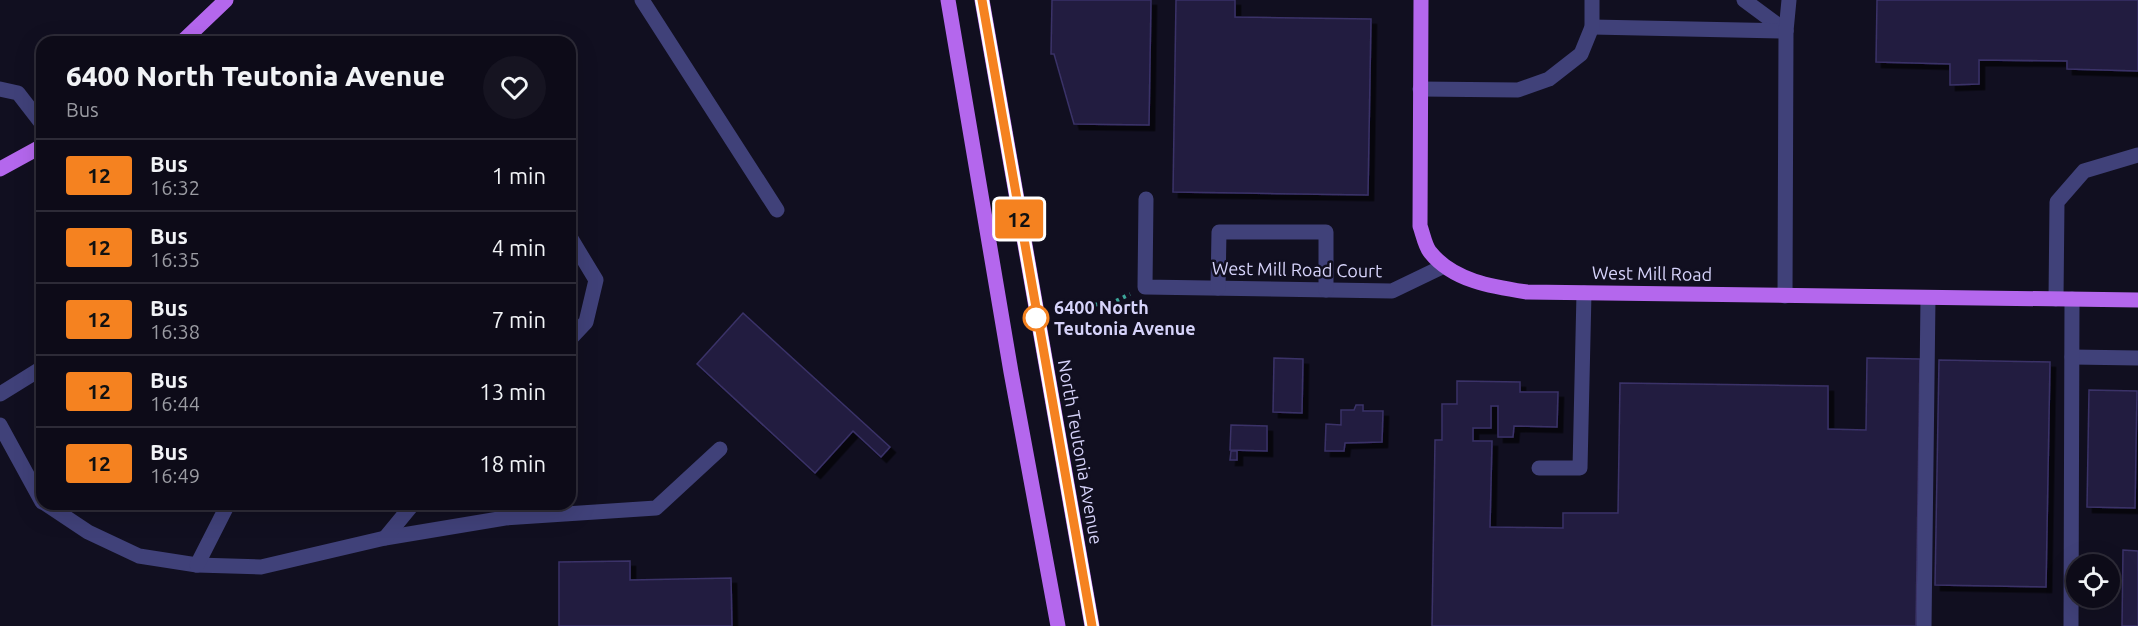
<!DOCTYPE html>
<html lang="en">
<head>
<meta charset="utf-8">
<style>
	body { margin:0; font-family:Ubuntu,sans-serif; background:#161421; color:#f1f3f6; height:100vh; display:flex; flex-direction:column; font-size:22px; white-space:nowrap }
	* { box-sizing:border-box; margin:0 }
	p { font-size:20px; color:#9a9ba2 }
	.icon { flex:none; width:33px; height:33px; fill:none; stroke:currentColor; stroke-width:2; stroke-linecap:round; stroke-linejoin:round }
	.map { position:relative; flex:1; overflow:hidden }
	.details { position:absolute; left:36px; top:36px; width:540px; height:474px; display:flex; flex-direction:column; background:#0d0b18; border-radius:18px; box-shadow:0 6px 24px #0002,0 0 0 2px #2d2b37 }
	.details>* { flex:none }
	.badge { padding:0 12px; border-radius:4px; font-size:21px; line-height:39px }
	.fabs { position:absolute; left:2066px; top:554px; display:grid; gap:12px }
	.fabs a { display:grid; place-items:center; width:54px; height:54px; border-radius:50%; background:#0d0b18; box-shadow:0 6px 24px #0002,0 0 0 2px #2d2b37; font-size:30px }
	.map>.badge { position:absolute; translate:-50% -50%; box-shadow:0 0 0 3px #fff }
	.round { display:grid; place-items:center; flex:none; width:63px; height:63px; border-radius:32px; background:#161421 }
	.overview { display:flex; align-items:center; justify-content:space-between; height:102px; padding:0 30px }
	h1 { font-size:28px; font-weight:800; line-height:45px }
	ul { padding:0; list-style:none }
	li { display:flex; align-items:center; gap:18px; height:72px; padding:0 30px; border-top:2px solid #2d2b37 }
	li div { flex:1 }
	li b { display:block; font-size:22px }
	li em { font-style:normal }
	li .badge { min-width:66px; font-weight:700; text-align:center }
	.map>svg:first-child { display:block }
	.building { fill:#231e3f; stroke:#3a3268; stroke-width:1.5; filter:url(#shadow) }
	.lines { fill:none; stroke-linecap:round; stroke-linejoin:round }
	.path { stroke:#3ca69a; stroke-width:4; stroke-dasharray:3 4.5; stroke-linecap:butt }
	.minor { stroke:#404179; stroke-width:15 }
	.major { stroke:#b467ed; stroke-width:15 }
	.line-casing { stroke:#fff; stroke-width:14 }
	.line { stroke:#f58220; stroke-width:9 }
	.stop-dot { fill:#fff; stroke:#f58220; stroke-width:3 }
	.labels { text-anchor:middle; stroke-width:5; stroke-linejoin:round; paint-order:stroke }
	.street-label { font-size:18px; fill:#d6d3fa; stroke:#110f20 }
	.stop-label { font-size:18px; font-weight:bold; fill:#d6d3fa; stroke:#110f20; text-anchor:start }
</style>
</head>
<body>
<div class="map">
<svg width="2138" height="626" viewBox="0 0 2138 626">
	<defs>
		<filter id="shadow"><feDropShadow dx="5.5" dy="5.5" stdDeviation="0" flood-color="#0009"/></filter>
	</defs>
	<rect width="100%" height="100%" fill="#110f20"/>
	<g class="building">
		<polygon points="1052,0 1151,0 1149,125 1074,124 1054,54 1051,54"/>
		<polygon points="1176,0 1235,0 1235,17 1371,19 1368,195 1173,192"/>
		<polygon points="1877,0 2138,0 2138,71 2067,69 2067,61 1979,60 1979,84 1950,85 1950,64 1876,62"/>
		<polygon points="743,313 890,447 881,457 853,431 815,473 697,364"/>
		<polygon points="1274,358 1303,359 1302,413 1273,412"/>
		<polygon points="1867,358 1920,359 1916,626 1432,626 1435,440 1442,440 1442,404 1457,404 1457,381 1520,382 1520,392 1558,392 1557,427 1514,426 1513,437 1498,437 1498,406 1491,406 1491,428 1473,428 1473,441 1492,441 1490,527 1563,528 1563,513 1618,513 1620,383 1828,386 1828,429 1866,430"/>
		<polygon points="1939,360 2050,362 2046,587 1935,585"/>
		<polygon points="2089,390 2137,391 2135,508 2087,507"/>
		<polygon points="1356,405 1363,405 1363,411 1383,411 1382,442 1345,443 1344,451 1325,451 1326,424 1341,425 1341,410 1354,410"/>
		<polygon points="1231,425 1267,426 1267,451 1230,450"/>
		<polygon points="1231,451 1237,451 1237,460 1230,460"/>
		<polygon points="2123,550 2138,551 2138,626 2122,626"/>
		<polygon points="630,561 630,580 731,578 732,626 559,626 559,562"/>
	</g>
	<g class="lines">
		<polyline class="path" points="1072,308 1114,302 1130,294"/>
		<g class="minor">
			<polyline points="642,0 777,210"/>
			<polyline points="1744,0 1786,31"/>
			<polyline points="1592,27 1786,31"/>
			<polyline points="0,89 18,93 42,124"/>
			<polyline points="1420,89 1518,90 1549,79 1581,54 1592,27 1592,0"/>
			<polyline points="1146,199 1145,287 1392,291 1444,266"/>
			<polyline points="570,237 596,280 586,322 570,339"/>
			<polyline points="1218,288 1219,232 1326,232 1326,290"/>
			<polyline points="1785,296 1786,31 1789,0"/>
			<polyline points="2056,299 2057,202 2084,171 2138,155"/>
			<polyline points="2072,357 2138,358"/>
			<polyline points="0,394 42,368"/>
			<polyline points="0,425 42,502"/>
			<polyline points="1539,468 1580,468 1584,293"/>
			<polyline points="46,504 88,532 139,556 197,565 261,567 385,538 505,518 656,508 720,449"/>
			<polyline points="385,538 413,504"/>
			<polyline points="197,565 228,504"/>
			<polyline points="1924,626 1928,298"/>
			<polyline points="2071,626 2072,299"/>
		</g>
		<g class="major">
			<polyline points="948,0 1011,372 1058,626"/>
			<polyline points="982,0 1092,626"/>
			<path d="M1421 0 1420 226C1423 234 1425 246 1430 252 1453 281 1493 287 1527 292L2138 300"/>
			<polyline points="182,42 226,0"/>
			<polyline points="0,169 42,146"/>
		</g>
	</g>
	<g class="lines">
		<defs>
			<polyline id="line" points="982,0 1092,626"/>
		</defs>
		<use href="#line" class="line-casing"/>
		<use href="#line" class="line"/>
	</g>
	<circle class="stop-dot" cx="1036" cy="318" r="12"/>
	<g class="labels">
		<g class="street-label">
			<text transform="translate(1297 270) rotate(1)" y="6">West Mill Road Court</text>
			<text transform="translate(1652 274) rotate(1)" y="6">West Mill Road</text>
			<text transform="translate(1080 452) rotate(80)" y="6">North Teutonia Avenue</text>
		</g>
		<g class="stop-label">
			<text x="1054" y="314">6400 North<tspan x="1054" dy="21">Teutonia Avenue</tspan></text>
		</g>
	</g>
</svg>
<div class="fabs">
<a><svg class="icon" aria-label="locate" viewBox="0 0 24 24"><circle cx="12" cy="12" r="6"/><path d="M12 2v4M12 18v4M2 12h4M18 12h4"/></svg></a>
</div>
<b class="badge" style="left:1019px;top:219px;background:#f58220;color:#111">12</b>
<section class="details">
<div class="overview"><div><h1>6400 North Teutonia Avenue</h1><p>Bus</p></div><a class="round"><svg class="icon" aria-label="heart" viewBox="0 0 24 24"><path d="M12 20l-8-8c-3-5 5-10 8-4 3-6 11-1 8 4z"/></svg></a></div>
<ul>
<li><span class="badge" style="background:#f58220;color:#111">12</span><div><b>Bus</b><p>16:32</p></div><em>1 min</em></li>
<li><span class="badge" style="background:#f58220;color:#111">12</span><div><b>Bus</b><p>16:35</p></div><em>4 min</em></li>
<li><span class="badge" style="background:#f58220;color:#111">12</span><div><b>Bus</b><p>16:38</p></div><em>7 min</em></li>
<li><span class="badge" style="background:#f58220;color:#111">12</span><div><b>Bus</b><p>16:44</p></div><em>13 min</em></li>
<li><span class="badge" style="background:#f58220;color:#111">12</span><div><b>Bus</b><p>16:49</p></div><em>18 min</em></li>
</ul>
</section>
</div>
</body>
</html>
